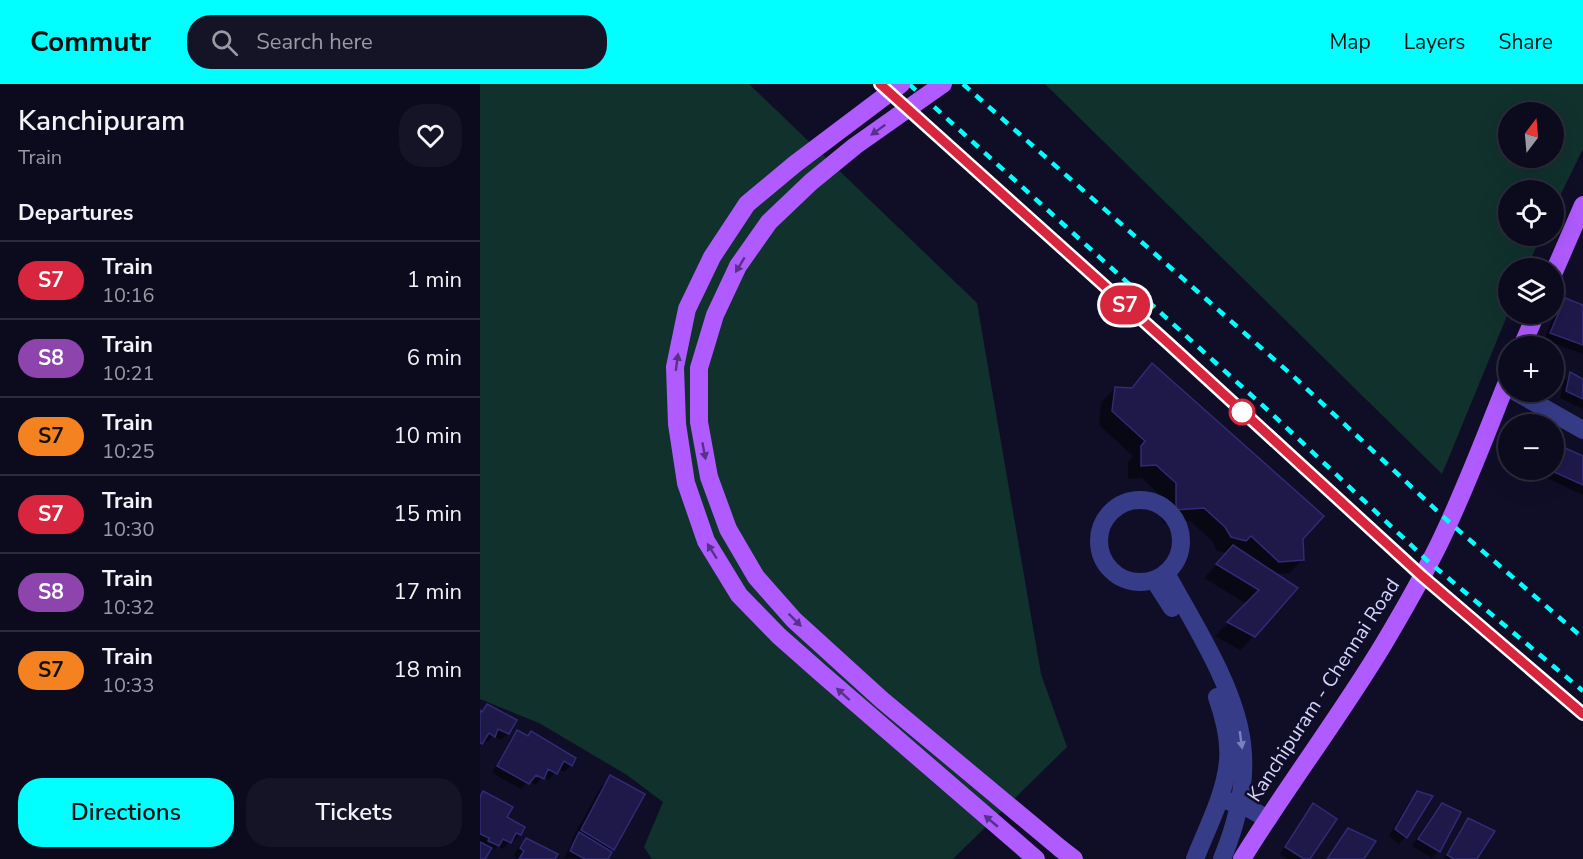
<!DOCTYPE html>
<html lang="en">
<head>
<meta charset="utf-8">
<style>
	body { margin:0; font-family:"Nunito Sans",sans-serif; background:#151326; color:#f1f3f6; height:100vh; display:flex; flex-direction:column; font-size:22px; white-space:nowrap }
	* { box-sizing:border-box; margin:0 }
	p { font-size:20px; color:#9a9aa4 }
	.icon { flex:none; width:33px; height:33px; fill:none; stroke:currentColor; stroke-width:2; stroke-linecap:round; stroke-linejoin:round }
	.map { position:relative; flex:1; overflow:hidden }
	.sheet { display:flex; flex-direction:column; background:#0c0a1d; width:480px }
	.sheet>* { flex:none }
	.badge { padding:0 12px; border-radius:20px; font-size:21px; line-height:39px }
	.needle { width:39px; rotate:16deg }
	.fabs { position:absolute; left:1018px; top:18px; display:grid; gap:12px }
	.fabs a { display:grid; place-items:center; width:66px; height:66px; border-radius:50%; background:#0c0a1d; box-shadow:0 6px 24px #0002,0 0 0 2px #2c2b3b; font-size:30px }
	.map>.badge { position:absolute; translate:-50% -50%; box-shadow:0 0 0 3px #fff }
	h2 { padding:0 18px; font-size:22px; line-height:54px }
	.round { display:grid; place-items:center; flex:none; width:63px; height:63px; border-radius:24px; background:#151326 }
	.headline { display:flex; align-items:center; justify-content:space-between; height:102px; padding:0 18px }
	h1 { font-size:28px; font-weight:600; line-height:45px }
	.primary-button { display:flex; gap:12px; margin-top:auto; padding:12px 18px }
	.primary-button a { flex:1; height:69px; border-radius:24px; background:#00fffe; color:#111; font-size:24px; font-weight:600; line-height:69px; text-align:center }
	.primary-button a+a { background:#151326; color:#f1f3f6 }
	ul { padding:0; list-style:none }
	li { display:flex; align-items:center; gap:18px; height:78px; padding:0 18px; border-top:2px solid #2c2b3b }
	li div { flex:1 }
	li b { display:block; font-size:22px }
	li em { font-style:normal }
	li .badge { min-width:66px; font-weight:700; text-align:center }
	header { display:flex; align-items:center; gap:36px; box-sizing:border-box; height:84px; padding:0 30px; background:#00fffe; color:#111 }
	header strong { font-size:28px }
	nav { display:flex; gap:33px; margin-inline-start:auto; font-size:21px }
	.search { width:420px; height:54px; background:#151326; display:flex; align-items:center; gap:15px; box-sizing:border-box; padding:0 21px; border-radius:24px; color:#9a9aa4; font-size:22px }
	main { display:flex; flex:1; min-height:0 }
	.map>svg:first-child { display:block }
	.green { fill:#11312d; fill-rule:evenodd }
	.shadow { fill:#0007 }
	.building { fill:#1e1949; stroke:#312a76; stroke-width:1.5 }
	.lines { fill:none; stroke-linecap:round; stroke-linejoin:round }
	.minor { stroke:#373c89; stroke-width:18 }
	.major { stroke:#b05bff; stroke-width:18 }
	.rail { stroke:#00fffe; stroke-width:4.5; stroke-dasharray:9 8; stroke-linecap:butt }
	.major-bridge { stroke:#b05bff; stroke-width:18 }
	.oneway { fill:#583188 }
	.oneway2 { fill:#7e80be }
	.line-casing { stroke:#fff; stroke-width:14 }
	.line { stroke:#d7263d; stroke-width:9 }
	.stop-dot { fill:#fff; stroke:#d7263d; stroke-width:3 }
	.labels { text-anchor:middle; stroke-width:5; stroke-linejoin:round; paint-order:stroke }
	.street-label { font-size:20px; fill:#d4d4ff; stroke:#100e27 }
</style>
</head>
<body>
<header>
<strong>Commutr</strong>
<div class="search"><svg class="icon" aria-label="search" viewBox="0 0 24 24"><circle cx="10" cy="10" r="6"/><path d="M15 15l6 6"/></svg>Search here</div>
<nav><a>Map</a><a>Layers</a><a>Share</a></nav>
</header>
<main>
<section class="sheet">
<div class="headline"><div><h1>Kanchipuram</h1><p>Train</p></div><a class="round"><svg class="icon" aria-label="heart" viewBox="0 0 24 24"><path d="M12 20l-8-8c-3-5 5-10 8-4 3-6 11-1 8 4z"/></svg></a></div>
<h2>Departures</h2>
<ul>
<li><span class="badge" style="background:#d7263d;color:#fff">S7</span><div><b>Train</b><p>10:16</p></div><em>1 min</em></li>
<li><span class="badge" style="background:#8e44ad;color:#fff">S8</span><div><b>Train</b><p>10:21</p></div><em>6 min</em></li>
<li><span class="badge" style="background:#f58220;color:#111">S7</span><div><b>Train</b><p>10:25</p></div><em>10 min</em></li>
<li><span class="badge" style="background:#d7263d;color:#fff">S7</span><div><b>Train</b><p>10:30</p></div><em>15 min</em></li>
<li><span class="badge" style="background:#8e44ad;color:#fff">S8</span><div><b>Train</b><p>10:32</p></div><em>17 min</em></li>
<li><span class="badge" style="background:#f58220;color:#111">S7</span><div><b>Train</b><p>10:33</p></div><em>18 min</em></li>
</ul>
<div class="primary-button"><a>Directions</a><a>Tickets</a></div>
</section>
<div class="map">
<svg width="1103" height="775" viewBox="0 0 1103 775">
	<rect width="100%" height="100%" fill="#100e27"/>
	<g class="green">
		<polygon points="0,0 269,0 497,219 561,590 587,663 473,775 172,775 164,763 183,718 147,691 59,639 0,615"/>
		<path d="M565 0H1103V65L1074 124V106H1029V152H1061L1047 184H1029V227L962 390ZM1029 28H1074V74H1029Z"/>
	</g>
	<g class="shadow">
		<polygon points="1085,215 1103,222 1103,270 1064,256 1078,222"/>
		<polygon points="672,281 821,455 823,475 809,489 794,490 774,552 760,566 735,552 767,520 724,494 747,469 737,467 732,457 710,437 683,439 682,413 662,394 648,395 648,378 653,372 619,341 621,318 635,304 650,305"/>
		<polygon points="1091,290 1103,297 1103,325 1080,314 1084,297"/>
		<polygon points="1029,357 1029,376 1024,374"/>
		<polygon points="1074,361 1103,374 1103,411 1050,386 1074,386"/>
		<polygon points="8,622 28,649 21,656 13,652 7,658 3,656 0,660 0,628 1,629"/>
		<polygon points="37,648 47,653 51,649 91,681 84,688 78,684 69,696 63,692 56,701 49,697 41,705 12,689 30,655"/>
		<polygon points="130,693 163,711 133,765 129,768 127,775 84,774 93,757 91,757 120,704"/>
		<polygon points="3,709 40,750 33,757 31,756 23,765 17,762 11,768 8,767 3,775 0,775 0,712"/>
		<polygon points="937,709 951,713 925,753 919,760 909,752 930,716"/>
		<polygon points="962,720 979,728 958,767 952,774 932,762 955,727"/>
		<polygon points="833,721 828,775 807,775 800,770 826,728"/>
		<polygon points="989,736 995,775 964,775 982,742"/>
		<polygon points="868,746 882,775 846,775 861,753"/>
		<polygon points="46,755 73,775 37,775 34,771 39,762"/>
	</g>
	<g class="building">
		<polygon points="1085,214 1103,221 1103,261 1070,249"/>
		<polygon points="672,279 844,432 823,455 824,476 799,478 771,452 766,457 751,453 745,443 724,424 696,426 696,399 676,381 661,382 661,362 665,357 632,327 635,303 652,304"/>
		<polygon points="1090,288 1103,295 1103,315 1086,307"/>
		<polygon points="1074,359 1103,372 1103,401 1070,386 1074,386"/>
		<polygon points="753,461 818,504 775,553 747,538 779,506 736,480"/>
		<polygon points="7,620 37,636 29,650 18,645 15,653 9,649 2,660 0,659 0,626 2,628"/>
		<polygon points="37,646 48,652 51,647 96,674 92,682 84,677 77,690 68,685 64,695 56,691 49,700 17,682"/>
		<polygon points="130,691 165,710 134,766 101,746"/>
		<polygon points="3,707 33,723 27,733 45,743 41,751 36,749 31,759 23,755 19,762 8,757 9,754 0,750 0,713"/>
		<polygon points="937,707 953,712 927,754 915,745"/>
		<polygon points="833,719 857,735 830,775 824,775 805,763"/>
		<polygon points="962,719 981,728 960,768 938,755"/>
		<polygon points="988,734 1015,747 997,775 974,775 967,771"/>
		<polygon points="868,744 896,757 884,775 847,775"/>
		<polygon points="99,748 132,768 128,775 105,775 90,767"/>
		<polygon points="46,754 78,770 75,775 39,775 44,767 40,764"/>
		<polygon points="0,758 12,764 5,775 0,775"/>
	</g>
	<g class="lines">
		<g class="minor">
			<polyline points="1036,308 1103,346"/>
			<circle cx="660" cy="457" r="41"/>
			<path d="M686 489C713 539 755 602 762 659 767 699 757 739 742 775"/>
			<polyline points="674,496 692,524"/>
			<polyline points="748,717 768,724 788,735"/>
			<path d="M715 775C727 744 745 711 748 677 750 656 744 633 737 613"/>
		</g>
		<g class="major">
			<polyline points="1074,188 1103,121"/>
			<polyline points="1042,262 1056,230"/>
			<polyline points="581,765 594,775"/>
			<path d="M762 775C807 702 859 634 903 561 922 529 941 496 958 462 985 407 1006 350 1029 293"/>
		</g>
		<g class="rail">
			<polyline points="400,0 688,259 942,492 1103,630"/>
			<polyline points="429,0 792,330 949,478 1103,607"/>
			<polyline points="483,0 813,292 969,438 1103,554"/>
		</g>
		<g class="major-bridge">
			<polyline points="421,0 315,80 267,120 232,173 207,225 195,283 197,340 206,399 226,457 259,511 299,552 342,590 556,775"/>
			<polyline points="463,0 375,62 331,98 289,138 258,182 235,231 219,284 219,338 229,393 248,445 276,493 314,536 402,616 581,765"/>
		</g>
	</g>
	<defs><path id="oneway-solid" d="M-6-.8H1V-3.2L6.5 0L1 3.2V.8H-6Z" transform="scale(1.5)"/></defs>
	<g class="oneway">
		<use href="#oneway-solid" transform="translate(398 46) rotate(144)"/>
		<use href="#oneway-solid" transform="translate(260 181) rotate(121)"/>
		<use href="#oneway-solid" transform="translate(197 278) rotate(-82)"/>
		<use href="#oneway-solid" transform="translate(224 367) rotate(79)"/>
		<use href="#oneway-solid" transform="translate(232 467) rotate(-122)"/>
		<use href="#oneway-solid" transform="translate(315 536) rotate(45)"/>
		<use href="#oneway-solid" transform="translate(363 610) rotate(-138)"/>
		<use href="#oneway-solid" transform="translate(511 737) rotate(-140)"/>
	</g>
	<use class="oneway2" href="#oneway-solid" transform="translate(761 656) rotate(82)"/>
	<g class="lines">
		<defs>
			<polyline id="line" points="400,0 688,259 942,492 1103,630"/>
		</defs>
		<use href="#line" class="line-casing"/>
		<use href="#line" class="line"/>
	</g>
	<circle class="stop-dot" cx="762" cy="328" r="12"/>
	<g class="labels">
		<g class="street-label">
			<text transform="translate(843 606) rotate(-57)" y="7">Kanchipuram - Chennai Road</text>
		</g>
	</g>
</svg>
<div class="fabs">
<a><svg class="needle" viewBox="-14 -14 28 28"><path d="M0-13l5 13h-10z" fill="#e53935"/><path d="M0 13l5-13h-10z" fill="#9a9aa4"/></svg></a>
<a><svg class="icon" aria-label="locate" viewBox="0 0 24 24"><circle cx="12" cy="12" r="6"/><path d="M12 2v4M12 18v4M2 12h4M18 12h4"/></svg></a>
<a><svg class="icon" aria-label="layers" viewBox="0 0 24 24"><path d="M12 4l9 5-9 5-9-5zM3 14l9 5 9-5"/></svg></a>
<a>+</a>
<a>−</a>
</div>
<b class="badge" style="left:645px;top:221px;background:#d7263d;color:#fff">S7</b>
</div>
</main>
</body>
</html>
